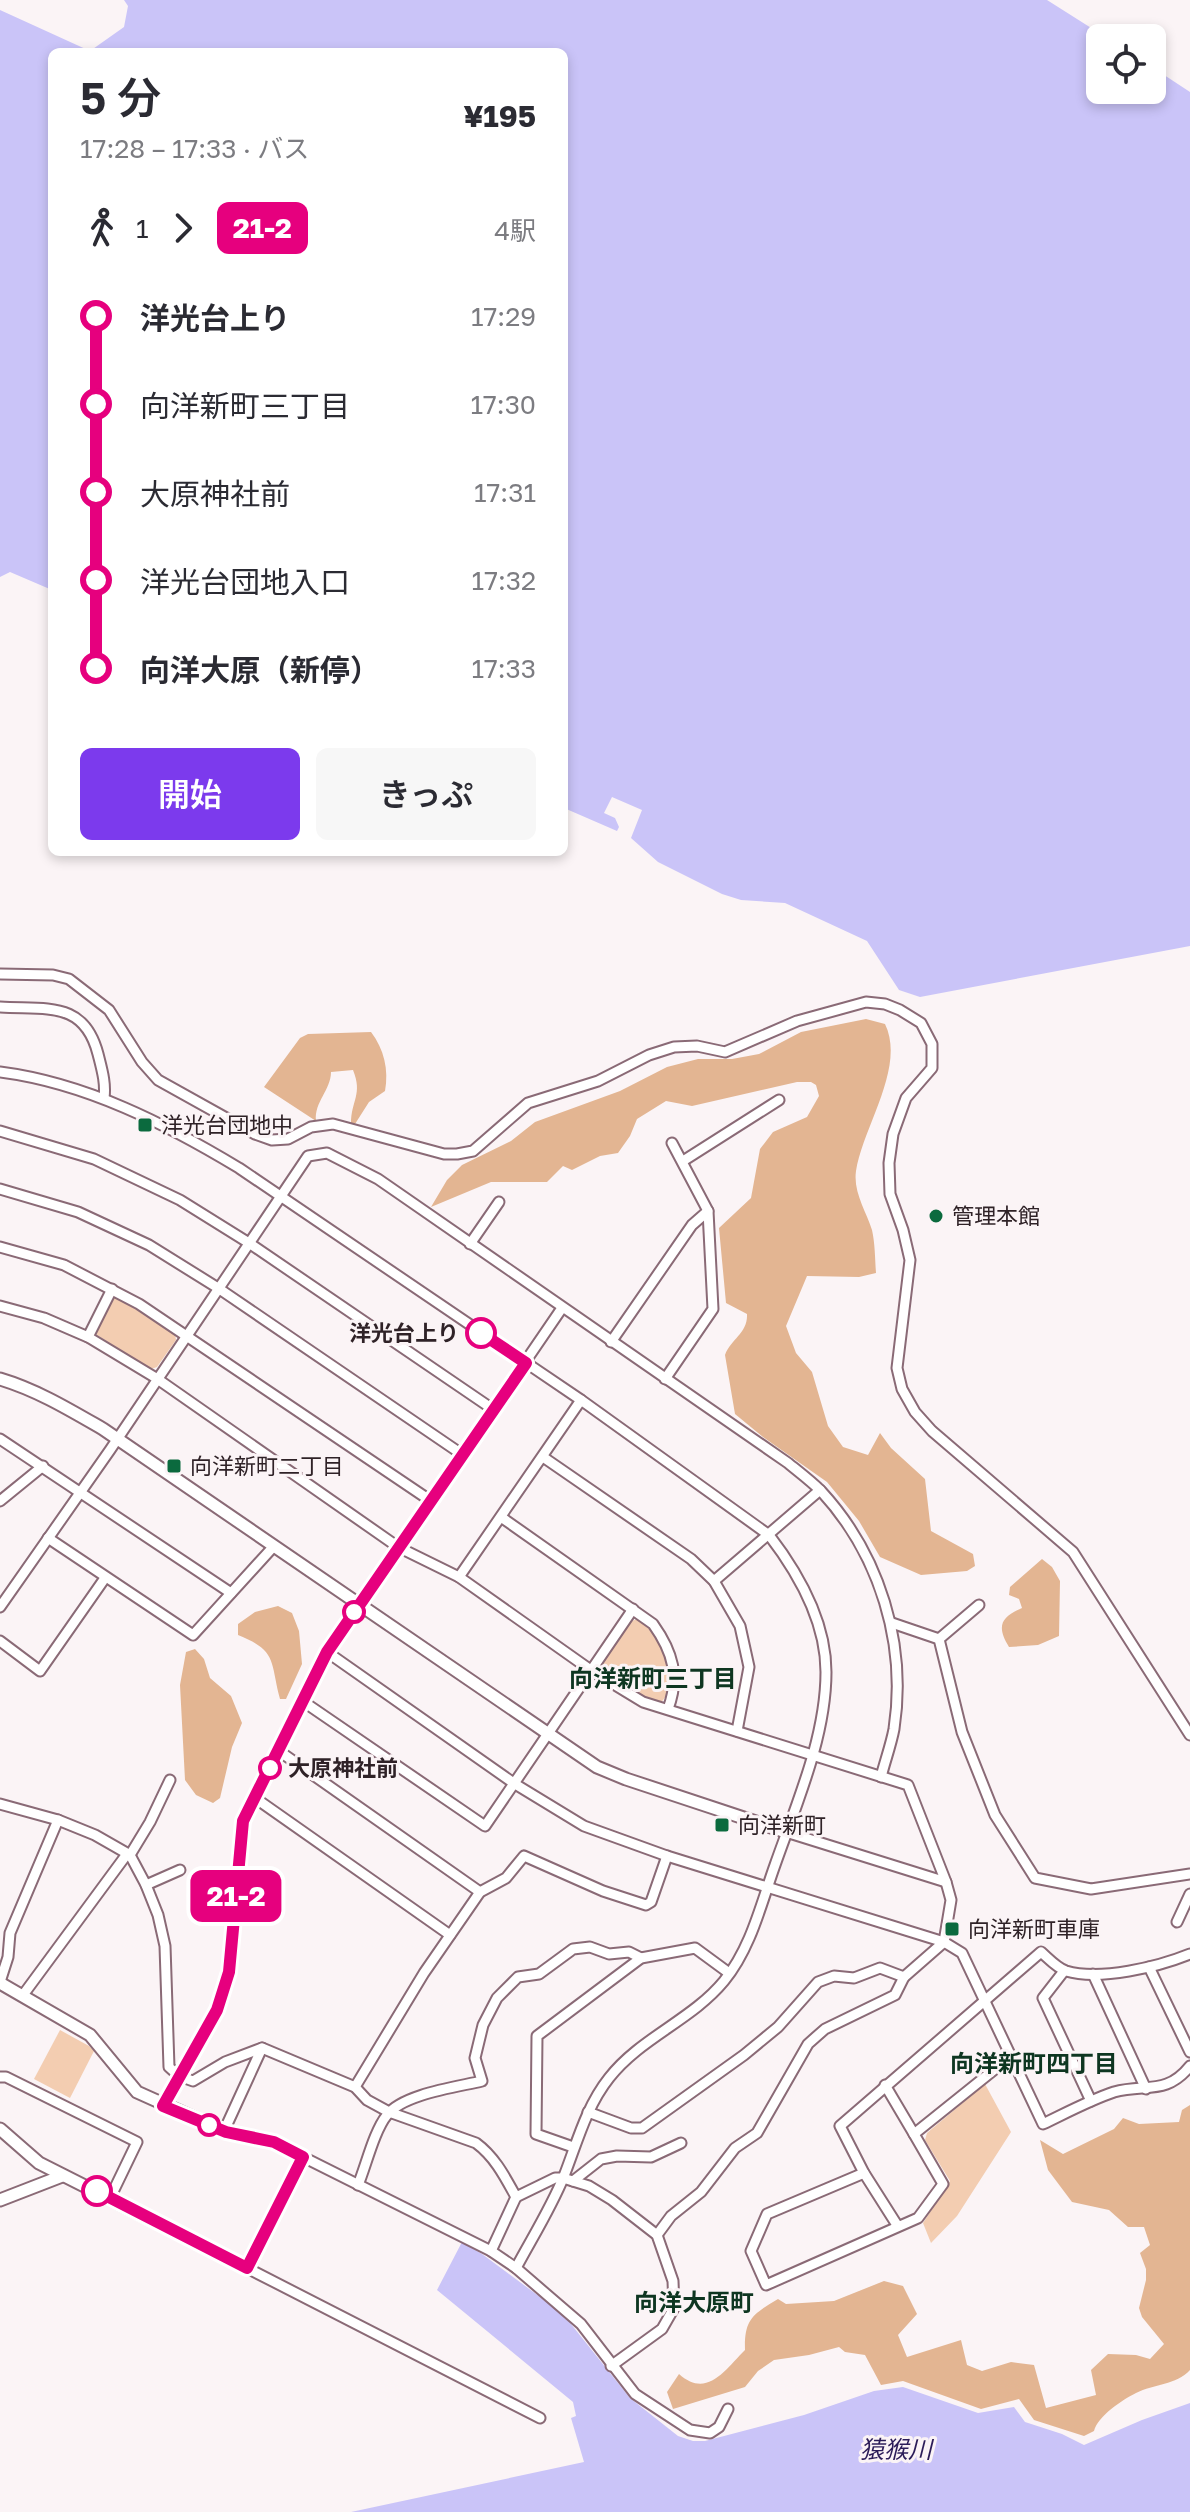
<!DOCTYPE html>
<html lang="ja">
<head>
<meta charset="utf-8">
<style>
	body { margin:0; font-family:"Golos Text","Noto Sans JP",sans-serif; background:#f7f7f7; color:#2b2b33; height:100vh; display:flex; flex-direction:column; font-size:30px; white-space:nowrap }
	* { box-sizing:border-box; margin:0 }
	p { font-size:26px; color:#7c7c81 }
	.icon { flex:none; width:44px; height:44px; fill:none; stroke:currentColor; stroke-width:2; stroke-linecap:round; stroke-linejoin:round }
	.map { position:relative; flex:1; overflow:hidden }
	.drawer { position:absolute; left:48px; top:48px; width:520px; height:808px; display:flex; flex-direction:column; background:#fff; border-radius:12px; box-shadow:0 4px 12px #0003 }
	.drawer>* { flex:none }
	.badge { padding:0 16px; border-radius:12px; font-size:28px; line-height:52px }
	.controls { position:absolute; left:1086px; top:24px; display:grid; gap:16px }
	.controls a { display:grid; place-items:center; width:80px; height:80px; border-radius:12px; background:#fff; box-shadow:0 4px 12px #0003; font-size:40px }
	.map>.badge { position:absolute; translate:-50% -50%; box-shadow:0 0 0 4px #fff }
	.legs { display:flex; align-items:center; gap:12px; height:88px; padding:0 32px; font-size:26px }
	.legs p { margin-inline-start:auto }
	.headline { display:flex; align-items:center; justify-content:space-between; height:136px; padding:0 32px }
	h1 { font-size:44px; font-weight:600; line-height:60px }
	.button { display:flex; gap:16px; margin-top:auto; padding:16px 32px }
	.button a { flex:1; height:92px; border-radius:12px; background:#7c3aed; color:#fff; font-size:32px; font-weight:600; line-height:92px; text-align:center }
	.button a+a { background:#f7f7f7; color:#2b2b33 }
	ul { padding:0 32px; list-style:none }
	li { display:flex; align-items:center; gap:28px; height:88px; font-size:30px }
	li i { display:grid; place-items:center; width:12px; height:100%; margin:0 10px; background:currentColor }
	li i::after { content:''; width:20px; height:20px; margin:-10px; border:6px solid; border-radius:50%; background:#fff }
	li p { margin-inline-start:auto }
	li:first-child i { background:linear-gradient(#0000 50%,currentColor 0) }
	li:last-child i { background:linear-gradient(currentColor 50%,#0000 0) }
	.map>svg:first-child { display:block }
	.green { fill:#f3cdb1 }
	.forest { fill:#e3b592 }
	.water { fill:#cac4f8 }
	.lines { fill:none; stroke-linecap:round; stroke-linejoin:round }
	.minor-casing { stroke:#8a6a76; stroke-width:13 }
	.tertiary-casing { stroke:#8a6a76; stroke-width:15 }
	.minor { stroke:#fff; stroke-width:9 }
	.tertiary { stroke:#fff; stroke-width:11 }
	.line-1-casing { stroke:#fff; stroke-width:18 }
	.line-1 { stroke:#e6007e; stroke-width:12 }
	.poi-dot { fill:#0b6a3e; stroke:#fbf4f6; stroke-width:3 }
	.stop-1-dot { fill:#fff; stroke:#e6007e; stroke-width:4 }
	.labels { text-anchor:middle; stroke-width:6; stroke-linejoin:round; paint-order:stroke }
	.poi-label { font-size:22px; fill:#2f2227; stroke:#fbf4f6; text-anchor:start }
	.stop-label { font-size:22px; font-weight:bold; fill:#2f2227; stroke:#fbf4f6; text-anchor:end }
	.neighbourhood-label { font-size:24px; font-weight:bold; fill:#0e3621; stroke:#fbf4f6 }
	.water-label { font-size:24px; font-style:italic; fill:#2b1c58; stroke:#fbf4f6 }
</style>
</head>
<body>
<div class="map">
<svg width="1190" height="2512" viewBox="0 0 1190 2512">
	<rect width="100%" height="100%" fill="#fbf4f6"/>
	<g class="green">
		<polygon points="116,1297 175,1333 176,1340 157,1367 151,1369 97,1335 95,1331 110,1299"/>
		<path d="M638 1619C645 1625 652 1630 657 1637 669 1653 678 1689 660 1703L638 1695 601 1671 600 1667 631 1621Z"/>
		<polygon points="60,2030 89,2046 94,2051 70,2098 34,2079"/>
		<polygon points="985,2084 1011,2132 957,2216 931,2243 923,2223 950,2181 925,2140 927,2133"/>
	</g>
	<g class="forest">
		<path d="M866 1019 885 1024C906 1067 863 1127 856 1171 853 1192 866 1211 872 1230 875 1243 875 1259 876 1273L859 1277 807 1276 786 1326 796 1353 812 1372 828 1426 843 1447 868 1455 880 1433 891 1448 925 1479 931 1531 973 1554 975 1566 967 1571 921 1575 880 1557 859 1521 827 1482 763 1437 735 1414 725 1355C731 1339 748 1333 747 1314L726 1303 719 1228 751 1198 760 1149 773 1132 807 1117 819 1096 816 1085 811 1082H797L692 1106 666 1101 637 1119 630 1136 618 1153 600 1156 572 1170 563 1166 547 1182H491L431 1207 447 1180 462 1165 511 1141 535 1122 620 1091 667 1067 698 1059H732L759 1054 801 1032Z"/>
		<path d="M371 1032C384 1049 389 1070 385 1091L369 1102 355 1124H351C351 1100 363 1095 353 1070L331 1072C331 1090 314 1102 316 1121L264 1087 300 1038 308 1034Z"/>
		<path d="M1042 1559 1052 1567 1060 1581 1059 1636 1038 1645 1009 1647C996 1626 1001 1617 1022 1608L1019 1599 1009 1595 1010 1587Z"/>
		<path d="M278 1606 292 1613 299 1631 302 1664 286 1699H280C270 1662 278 1651 238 1635V1624L255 1612Z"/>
		<polygon points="195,1649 204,1659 210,1678 231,1696 242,1723 232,1747 220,1798 213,1803 196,1795 185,1780 180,1685 186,1652"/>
		<path d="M1190 2105V2370C1176 2385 1154 2384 1136 2393 1122 2400 1098 2416 1094 2431L1084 2436 1034 2420 1019 2399 981 2409 903 2381 881 2385 865 2355 845 2352 839 2347 809 2355 774 2360 758 2371 745 2387 673 2409 667 2392 679 2374C707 2399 725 2370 745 2350 744 2319 753 2314 778 2299L786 2304 834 2301 884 2281 903 2286 917 2314 898 2335 907 2357 961 2340 967 2365 982 2371 1011 2362 1034 2365 1046 2408 1096 2395 1091 2370 1108 2354 1136 2355 1150 2359 1164 2344 1142 2317 1139 2308 1146 2280V2269L1140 2253 1150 2245 1144 2227H1128L1109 2210 1072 2202 1048 2170 1040 2140 1063 2154 1114 2129 1123 2118 1139 2124 1179 2122 1182 2110Z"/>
	</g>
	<g class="water">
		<polygon points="124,0 1047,0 1107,38 1100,38 1100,90 1152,90 1152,67 1190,92 1190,946 920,997 899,990 867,941 785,903 741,900 722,894 658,862 631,838 642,810 612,797 604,813 615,818 619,827 617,831 564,808 564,52 52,52 52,590 10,572 0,577 0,10 90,51 124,27 128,6"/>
		<polygon points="462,2242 482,2254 563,2314 630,2398 678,2436 693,2441 705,2441 804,2415 874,2391 903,2387 978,2413 1014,2407 1025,2422 1062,2434 1084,2445 1142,2420 1190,2403 1190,2512 351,2512 584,2462 571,2418 576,2416 573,2402 437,2290"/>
	</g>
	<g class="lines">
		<defs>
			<g id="minor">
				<polyline points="0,974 53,975 69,979 109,1010 142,1062 158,1080 255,1134 272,1140 288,1139 311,1127 333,1124 444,1154 457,1154 473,1151 528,1103 598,1081 649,1055 674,1047 697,1046 725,1052 797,1021 866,1002 885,1004 900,1010 921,1023 932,1044 932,1068 906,1098 893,1134 889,1163 890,1194 903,1230 910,1260 897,1368 902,1389 915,1412 932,1431 1073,1552 1190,1735"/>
				<path d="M0 1007C46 1010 84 1000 98 1054 102 1070 106 1083 104 1098"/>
				<path d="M0 1072C86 1083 166 1124 239 1168L581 1400 769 1535C799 1574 826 1621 826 1672 826 1737 796 1805 775 1865 761 1904 751 1948 724 1981 692 2020 640 2038 609 2078 586 2107 577 2143 564 2176 551 2208 532 2238 516 2268"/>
				<polyline points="0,1131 94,1159 180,1200 249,1243 494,1410"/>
				<polyline points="683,1161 779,1100"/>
				<polyline points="0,1189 78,1212 149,1245 218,1288 463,1455"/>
				<polyline points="470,1244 499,1202"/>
				<polyline points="0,1247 64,1265 139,1304 431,1501"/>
				<polyline points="0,1306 44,1318 88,1337 156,1378 398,1547 459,1577 592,1671 643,1702 908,1785 946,1882 951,1900 944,1942 904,1977 880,1968 854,1978 834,1976 818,1982 778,2027 744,2055 642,2128 631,2128 588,2112"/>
				<polyline points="88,1337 112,1289"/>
				<polyline points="611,1342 692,1225 708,1211"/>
				<polyline points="665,1379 713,1309 708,1211 672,1143"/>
				<polyline points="0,1439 231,1593"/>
				<polyline points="543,1457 691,1559 714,1581 740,1626 749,1667 737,1731"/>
				<polyline points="0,1501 43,1466"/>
				<path d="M501 1517 653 1624C673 1652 680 1677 668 1709"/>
				<polyline points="48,1538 193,1635 274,1546"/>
				<polyline points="459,1577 581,1400"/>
				<polyline points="714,1581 820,1490"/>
				<path d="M0 1607 110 1450 308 1156 327 1153 378 1179 788 1463C799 1472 811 1481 821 1491 880 1555 907 1644 894 1729 891 1745 885 1761 881 1777"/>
				<polyline points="892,1623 939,1639 962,1732 995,1815 1035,1878 1091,1889 1190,1874"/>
				<polyline points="939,1639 979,1605"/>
				<polyline points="0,1641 40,1671 105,1578"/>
				<path d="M327 1652 515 1784 584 1826 667 1856 944 1942 962 1953 1043 2124C1066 2113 1090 2100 1114 2092 1145 2083 1166 2096 1190 2066"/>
				<polyline points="301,1700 485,1826 633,1609"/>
				<polyline points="279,1751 480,1892"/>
				<polyline points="255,1798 450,1935"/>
				<path d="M0 1804 58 1820 95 1835 130 1855 146 1885 158 1915 165 1946 169 2067 179 2076 193 2081 225 2062 262 2048 355 2087 367 2100 389 2112 476 2143C495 2157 505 2177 516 2197L491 2251"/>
				<polyline points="786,1832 946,1882"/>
				<polyline points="130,1855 150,1822 170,1780"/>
				<polyline points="146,1885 180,1870"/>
				<polyline points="1177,1922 1190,1894"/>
				<polyline points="1149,1967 1190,2052"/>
				<polyline points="1064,1971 1043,1998 1091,2101"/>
				<polyline points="1093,1974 1146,2089"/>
				<polyline points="0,1982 8,1957 10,1933 58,1820"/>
				<polyline points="23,1995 127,1854"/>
				<polyline points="0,2077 6,2077 137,2142 110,2198"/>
				<polyline points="885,2085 914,2134"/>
				<polyline points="355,2087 424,1973 480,1892 506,1878 524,1856 603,1891 646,1905 651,1902 667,1856"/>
				<polyline points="163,2106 217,2010 229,1972 243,1821 327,1652 562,1308"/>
				<polyline points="224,2131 262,2048"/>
				<polyline points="573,2147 536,2134 537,2036 641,1958 695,1948 729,1973"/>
				<polyline points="303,2157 491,2251 516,2268 581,2324 635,2394 690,2430 710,2433 719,2427 728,2409"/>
				<polyline points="864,2173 767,2214 751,2251 766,2285 918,2218 943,2184 914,2134 1010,2057"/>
				<polyline points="573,2181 601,2159 617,2156 651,2157 681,2143"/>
				<path d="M358 2185C366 2166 374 2131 387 2115 403 2094 457 2087 482 2081L475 2058 483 2025 497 1998 518 1977 539 1974 573 1949 590 1947 609 1954 629 1952 641 1958"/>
				<polyline points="516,2197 555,2178 563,2178 589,2186 612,2200 657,2235 673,2281 674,2308 662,2329 611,2366"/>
				<path d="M897 2225 864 2173 840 2126 1041 1952C1048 1958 1057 1968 1066 1971 1100 1981 1158 1967 1190 1954"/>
				<polyline points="657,2235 671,2216 701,2192 735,2148 757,2133 808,2044 825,2029 895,1995 904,1977"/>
				<polyline points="247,2268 540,2418"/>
			</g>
			<g id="tertiary">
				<path d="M0 1379C37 1390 70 1410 103 1429L597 1767 626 1779 786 1832"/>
				<polyline points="0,1983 90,2035 137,2092 226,2132 274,2142 303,2157 247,2268 39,2163 0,2129"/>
				<polyline points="0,2200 62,2176"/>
			</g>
		</defs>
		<use href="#minor" class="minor-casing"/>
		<use href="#tertiary" class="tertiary-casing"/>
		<use href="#minor" class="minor"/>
		<use href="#tertiary" class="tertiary"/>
	</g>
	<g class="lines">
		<defs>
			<polyline id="line-1" points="97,2191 247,2268 303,2157 274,2142 226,2132 163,2106 217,2010 229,1972 243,1821 327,1652 526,1363 481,1333"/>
		</defs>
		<use href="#line-1" class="line-1-casing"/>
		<use href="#line-1" class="line-1"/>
	</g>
	<g class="poi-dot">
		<rect x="137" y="1117" width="16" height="16" rx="4"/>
		<circle cx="936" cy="1216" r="8"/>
		<rect x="166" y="1458" width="16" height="16" rx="4"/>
		<rect x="714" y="1817" width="16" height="16" rx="4"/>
		<rect x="944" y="1921" width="16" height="16" rx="4"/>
	</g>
	<g class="stop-1-dot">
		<circle cx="481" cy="1333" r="14"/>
		<circle cx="354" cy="1612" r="10"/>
		<circle cx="270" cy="1768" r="10"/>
		<circle cx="209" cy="2125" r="10"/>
		<circle cx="97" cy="2191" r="14"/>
	</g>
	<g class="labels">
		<g class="poi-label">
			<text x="161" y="1133">洋光台団地中</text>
			<text x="952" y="1224">管理本館</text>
			<text x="190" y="1474">向洋新町二丁目</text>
			<text x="738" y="1833">向洋新町</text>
			<text x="968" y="1937">向洋新町車庫</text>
		</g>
		<g class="stop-label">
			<text x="459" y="1341">洋光台上り</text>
			<text x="288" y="1776" text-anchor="start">大原神社前</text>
		</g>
		<g class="neighbourhood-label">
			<text x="653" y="1687">向洋新町三丁目</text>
			<text x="1034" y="2072">向洋新町四丁目</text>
			<text x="694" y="2311">向洋大原町</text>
		</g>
		<g class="water-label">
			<text x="896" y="2458">猿猴川</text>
		</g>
	</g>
</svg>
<div class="controls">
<a><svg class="icon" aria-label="locate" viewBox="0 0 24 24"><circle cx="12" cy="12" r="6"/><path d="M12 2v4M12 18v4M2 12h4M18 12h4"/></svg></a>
</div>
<b class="badge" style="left:236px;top:1896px;background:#e6007e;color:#fff">21-2</b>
<section class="drawer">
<div class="headline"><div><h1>5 分</h1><p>17:28 – 17:33 · バス</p></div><b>¥195</b></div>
<div class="legs"><svg class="icon" aria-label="walk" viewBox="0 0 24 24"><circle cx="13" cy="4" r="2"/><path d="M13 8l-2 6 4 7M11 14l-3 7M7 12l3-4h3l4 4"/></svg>1<svg class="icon" aria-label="forward" viewBox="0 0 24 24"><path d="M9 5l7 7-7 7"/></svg><b class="badge" style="background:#e6007e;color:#fff">21-2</b><p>4駅</p></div>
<ul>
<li><i style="color:#e6007e"></i><b>洋光台上り</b><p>17:29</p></li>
<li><i style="color:#e6007e"></i><span>向洋新町三丁目</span><p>17:30</p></li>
<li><i style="color:#e6007e"></i><span>大原神社前</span><p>17:31</p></li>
<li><i style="color:#e6007e"></i><span>洋光台団地入口</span><p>17:32</p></li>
<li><i style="color:#e6007e"></i><b>向洋大原（新停）</b><p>17:33</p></li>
</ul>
<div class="button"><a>開始</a><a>きっぷ</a></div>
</section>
</div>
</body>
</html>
